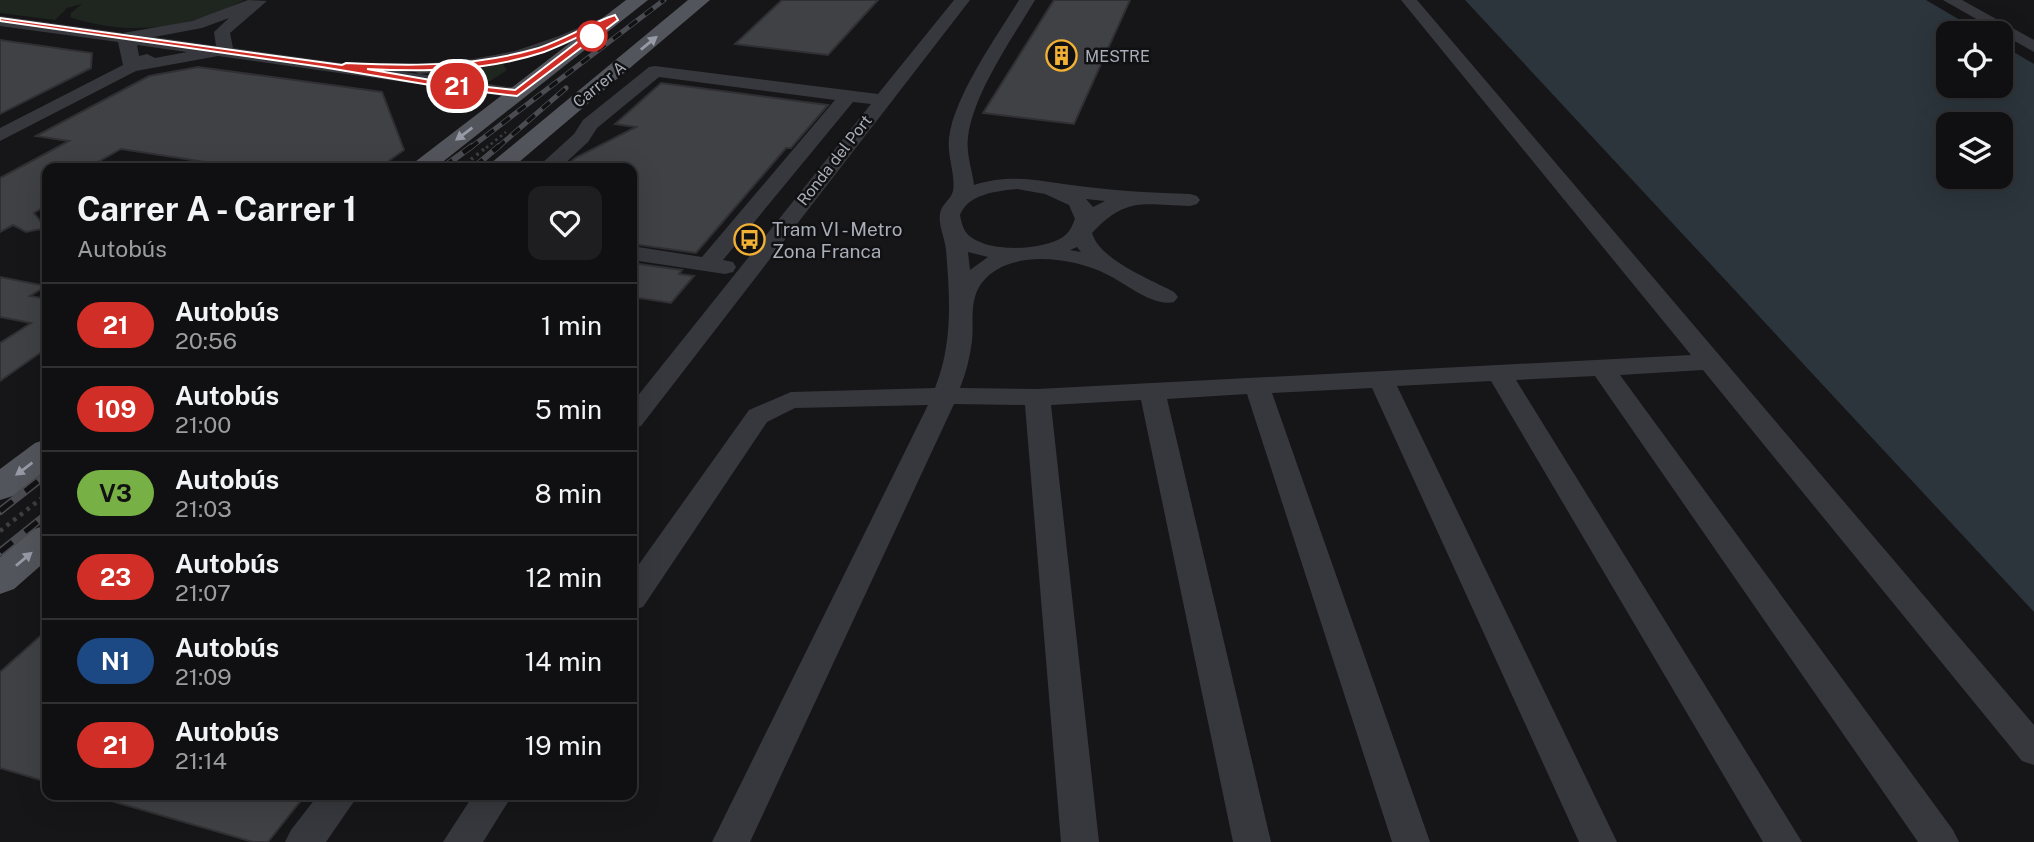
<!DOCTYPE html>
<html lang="es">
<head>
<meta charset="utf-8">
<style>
	body { margin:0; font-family:"Public Sans",sans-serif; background:#1e1e20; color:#f1f3f6; height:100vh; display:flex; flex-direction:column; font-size:26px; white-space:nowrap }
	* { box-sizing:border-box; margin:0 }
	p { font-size:23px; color:#9c9d9f }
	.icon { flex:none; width:38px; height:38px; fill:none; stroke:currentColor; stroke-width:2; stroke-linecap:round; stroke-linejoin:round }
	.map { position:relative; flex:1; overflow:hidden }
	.side { position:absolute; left:42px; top:163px; width:595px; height:637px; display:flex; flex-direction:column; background:#101012; border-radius:14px; box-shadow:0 7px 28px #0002,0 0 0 2px #303032 }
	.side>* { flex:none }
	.badge { padding:0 14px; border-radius:23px; font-size:24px; line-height:46px }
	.fabs { position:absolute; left:1936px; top:21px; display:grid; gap:14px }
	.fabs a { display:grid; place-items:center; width:77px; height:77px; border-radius:14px; background:#101012; box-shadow:0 7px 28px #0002,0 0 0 2px #303032; font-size:35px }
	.map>.badge { position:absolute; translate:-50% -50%; box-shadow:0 0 0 4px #fff }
	.round { display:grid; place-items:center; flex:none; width:74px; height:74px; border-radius:14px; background:#1e1e20 }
	.head { display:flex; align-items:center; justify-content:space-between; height:119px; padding:0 35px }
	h1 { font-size:33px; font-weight:700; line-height:52px }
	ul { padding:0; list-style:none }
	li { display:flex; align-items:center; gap:21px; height:84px; padding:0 35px; border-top:2px solid #303032 }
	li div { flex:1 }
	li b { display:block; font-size:26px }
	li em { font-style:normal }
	li .badge { min-width:77px; font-weight:700; text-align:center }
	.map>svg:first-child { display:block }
	.green { fill:#1e261f }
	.water { fill:#2c353c; fill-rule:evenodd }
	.building { fill:#404145; stroke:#303034; stroke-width:2 }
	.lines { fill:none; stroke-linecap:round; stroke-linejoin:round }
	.path-far2 { stroke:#3d3f44; stroke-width:2.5; stroke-dasharray:2.5 3.5; stroke-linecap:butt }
	.path-far1 { stroke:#3d3f44; stroke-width:3.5; stroke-dasharray:2.5 4.5; stroke-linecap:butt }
	.path { stroke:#3d3f44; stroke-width:4.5; stroke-dasharray:3.5 5; stroke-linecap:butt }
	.minor { fill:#37383d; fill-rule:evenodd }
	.major { fill:#53555c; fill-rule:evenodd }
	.rail-far2-casing { stroke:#4a4c52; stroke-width:5 }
	.rail-far1-casing { stroke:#4a4c52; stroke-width:6 }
	.rail-casing { stroke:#4a4c52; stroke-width:8 }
	.rail-far2 { stroke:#111113; stroke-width:3.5; stroke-dasharray:10; stroke-linecap:butt }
	.rail-far1 { stroke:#111113; stroke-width:4.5; stroke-dasharray:13; stroke-linecap:butt }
	.rail { stroke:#111113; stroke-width:5; stroke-dasharray:16; stroke-linecap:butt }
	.oneway { fill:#979ba6 }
	.line { fill:#d02e26; stroke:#fff; stroke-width:2; fill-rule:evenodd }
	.stop-dot { fill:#fff; stroke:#d02e26; stroke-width:3.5 }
	.labels { text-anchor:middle; stroke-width:5; stroke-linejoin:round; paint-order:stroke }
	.far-poi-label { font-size:16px; fill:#a8adb8; stroke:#111113; text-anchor:start }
	.far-street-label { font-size:16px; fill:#a8adb8; stroke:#111113 }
	.poi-label { font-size:19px; fill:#a8adb8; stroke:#111113; text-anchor:start }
</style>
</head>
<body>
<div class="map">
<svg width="2034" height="842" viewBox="0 0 2034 842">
	<rect width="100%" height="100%" fill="#161618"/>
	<g class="green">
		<path d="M0 0H244C190 29 128 37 70 17L71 13 82 4 67 8 55 20 0 13Z"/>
		<polygon points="502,63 507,70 487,83 427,74"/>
	</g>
	<path class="water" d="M1465 0H1926L1982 33H1948V86H2000V44L2034 64V612ZM1948 124H2000V177H1948Z"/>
	<g class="building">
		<polygon points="782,0 878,0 828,55 735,44"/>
		<polygon points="1054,0 1130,0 1074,124 983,113"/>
		<polygon points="0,40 92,53 91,68 0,114"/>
		<polygon points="198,67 382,92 404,150 379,168 244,168 121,149 87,168 47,168 47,205 34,213 46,228 26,232 13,225 0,232 0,178 69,141 36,136 149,76"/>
		<polygon points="661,83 828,105 791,148 786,148 696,253 632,244 632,168 564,168 575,158 636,127 615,124"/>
		<polygon points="632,263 682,270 679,274 694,276 671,303 632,297"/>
		<polygon points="0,277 46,286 30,296 47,299 47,348 0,381 0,343 31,323 0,317"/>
		<polygon points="47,630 47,782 0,768 0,672"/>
		<polygon points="109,794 306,794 268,842 253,842 108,800"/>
	</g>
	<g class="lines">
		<polyline class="path-far2" points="486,148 506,132"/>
		<polyline class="path-far1" points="460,168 488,146"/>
		<polyline class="path" points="0,531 47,494"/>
		<g class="minor">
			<path d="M248 0 267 1 230 33 233 48 419 74 410 69 413 65 473 59 515 51 559 36 609 15H621L623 18C615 27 600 31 589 35 534 59 479 70 419 74L523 89 526 93 517 98 218 56 136 71 0 141V128L123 65 118 42 0 26V16L123 33 192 21ZM229 18 214 32 216 46 154 37 202 28ZM137 45 187 52 155 58 147 54 139 56Z"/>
			<polygon points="954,0 970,0 641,426 632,429 632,403 871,104 853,102 723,260 733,262 736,267 733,272 725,274 632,260 632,246 702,257 835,100 659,77 597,128 588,142 560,168 538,168 541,164 574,134 583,120 649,67 655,66 878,94"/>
			<path d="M1019 0H1035C1012 39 974 92 968 137 966 154 972 169 974 185 1017 172 1044 183 1087 187 1121 191 1155 193 1190 194L1197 196 1200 200 1197 204 1190 206C1143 205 1127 196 1092 233 1100 260 1150 279 1174 292L1178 297 1174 302C1152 307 1126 283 1106 274 1072 257 1007 248 981 284 969 301 974 322 972 341 970 357 966 373 960 388L1037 389 1691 355 1401 0H1417L2034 725V765L2022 761 1703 370 1620 375 1953 830 1959 842H1918L1595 376 1516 380 1802 842H1763L1491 381 1397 386 1617 842H1579L1372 388 1272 393 1430 842H1392L1247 394 1167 399 1271 842H1233L1141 400 1051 405 1099 842H1061L1025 405 954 404 750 842H712L928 405 795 408 767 422 643 607 632 610V574L749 410 791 392 935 388C953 343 950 298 946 250 945 239 938 224 940 214 941 204 951 200 953 191 956 176 947 157 949 138 954 96 997 36 1019 0ZM1017 189 1045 194 1069 205 1075 219C1072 226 1070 232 1063 237 1043 251 981 254 965 231 962 226 961 220 960 215 968 194 997 191 1017 189ZM1086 199 1105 201 1093 207ZM1077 247 1081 252 1070 250ZM968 252 988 257 970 270Z"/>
			<polygon points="1943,0 1962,0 2034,40 2034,52"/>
			<polygon points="319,794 359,794 326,842 285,842 291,830"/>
			<polygon points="474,794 513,794 483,842 443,842"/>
		</g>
		<g class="major">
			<polygon points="626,0 648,0 435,168 407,168"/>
			<polygon points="688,0 710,0 512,168 485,168"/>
			<polygon points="47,439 47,469 13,496 0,500 0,469 35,443"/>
			<polygon points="47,525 47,560 14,589 0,594 0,557 34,529"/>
		</g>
		<defs>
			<g id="rail-far2">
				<polyline points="470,148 664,0"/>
				<polyline points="497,148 566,88"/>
			</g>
			<g id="rail-far1">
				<polyline points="442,168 472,146"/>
				<polyline points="473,168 499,146"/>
			</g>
			<g id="rail">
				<polyline points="0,511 47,474"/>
				<polyline points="0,552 47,514"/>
			</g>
		</defs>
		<use href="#rail-far2" class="rail-far2-casing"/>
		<use href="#rail-far1" class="rail-far1-casing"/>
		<use href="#rail" class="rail-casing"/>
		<use href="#rail-far2" class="rail-far2"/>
		<use href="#rail-far1" class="rail-far1"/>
		<use href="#rail" class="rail"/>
	</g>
	<defs><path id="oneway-solid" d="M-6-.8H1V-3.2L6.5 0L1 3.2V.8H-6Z" transform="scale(1.75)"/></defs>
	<g class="oneway">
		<use href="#oneway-solid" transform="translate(649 43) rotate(-39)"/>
		<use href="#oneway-solid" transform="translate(464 134) rotate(143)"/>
		<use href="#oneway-solid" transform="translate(24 469) rotate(143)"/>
		<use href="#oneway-solid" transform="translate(24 559) rotate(-40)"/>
	</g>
	<path class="line" d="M615 15 618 20 517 96 442 87 322 67 0 21V18L342 65 346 63C411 66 472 67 535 49 562 41 588 24 615 15ZM593 30 515 90 442 82 367 69C426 72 487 71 544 52 561 46 577 37 593 30Z"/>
	<defs>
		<symbol id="building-ring" viewBox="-11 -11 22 22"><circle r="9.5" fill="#111113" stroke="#f2b134" stroke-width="1.5"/><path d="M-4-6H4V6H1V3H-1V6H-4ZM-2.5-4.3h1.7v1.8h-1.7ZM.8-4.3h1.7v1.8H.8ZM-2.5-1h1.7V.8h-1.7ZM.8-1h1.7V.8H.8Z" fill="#f2b134"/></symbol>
		<symbol id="bus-ring" viewBox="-11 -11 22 22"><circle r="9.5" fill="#111113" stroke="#f2b134" stroke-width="1.5"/><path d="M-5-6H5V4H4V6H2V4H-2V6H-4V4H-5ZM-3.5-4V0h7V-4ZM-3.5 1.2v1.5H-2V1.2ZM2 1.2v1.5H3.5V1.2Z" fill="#f2b134"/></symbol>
	</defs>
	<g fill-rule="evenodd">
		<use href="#building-ring" x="1044" y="38" width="35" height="35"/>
		<use href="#bus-ring" x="732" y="222" width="35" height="35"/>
	</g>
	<circle class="stop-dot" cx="592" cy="36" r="14"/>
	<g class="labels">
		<g class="far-poi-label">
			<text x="1085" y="62">MESTRE</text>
		</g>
		<g class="far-street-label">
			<text transform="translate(599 84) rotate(-39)" y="6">Carrer A</text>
			<text transform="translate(834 160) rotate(-52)" y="6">Ronda del Port</text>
		</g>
		<g class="poi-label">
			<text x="772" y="236">Tram VI - Metro<tspan x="772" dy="22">Zona Franca</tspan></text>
		</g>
	</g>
</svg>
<div class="fabs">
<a><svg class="icon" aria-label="locate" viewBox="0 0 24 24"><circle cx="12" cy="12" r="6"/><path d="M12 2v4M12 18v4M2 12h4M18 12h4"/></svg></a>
<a><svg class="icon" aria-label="layers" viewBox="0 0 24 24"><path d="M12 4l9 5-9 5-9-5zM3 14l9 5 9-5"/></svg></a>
</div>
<b class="badge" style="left:457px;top:86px;background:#d02e26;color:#fff">21</b>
<section class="side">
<div class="head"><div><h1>Carrer A - Carrer 1</h1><p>Autobús</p></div><a class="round"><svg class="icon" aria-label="heart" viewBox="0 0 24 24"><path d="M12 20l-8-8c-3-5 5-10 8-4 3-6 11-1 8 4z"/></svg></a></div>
<ul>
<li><span class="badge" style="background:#d02e26;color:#fff">21</span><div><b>Autobús</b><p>20:56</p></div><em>1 min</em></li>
<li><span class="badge" style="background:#d02e26;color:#fff">109</span><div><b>Autobús</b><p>21:00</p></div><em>5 min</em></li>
<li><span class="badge" style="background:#77b045;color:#111">V3</span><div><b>Autobús</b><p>21:03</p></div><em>8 min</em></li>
<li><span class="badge" style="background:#d02e26;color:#fff">23</span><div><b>Autobús</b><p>21:07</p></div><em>12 min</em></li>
<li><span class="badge" style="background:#1c4883;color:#fff">N1</span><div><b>Autobús</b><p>21:09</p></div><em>14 min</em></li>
<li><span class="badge" style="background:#d02e26;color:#fff">21</span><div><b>Autobús</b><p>21:14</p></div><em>19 min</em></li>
</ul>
</section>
</div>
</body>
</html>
